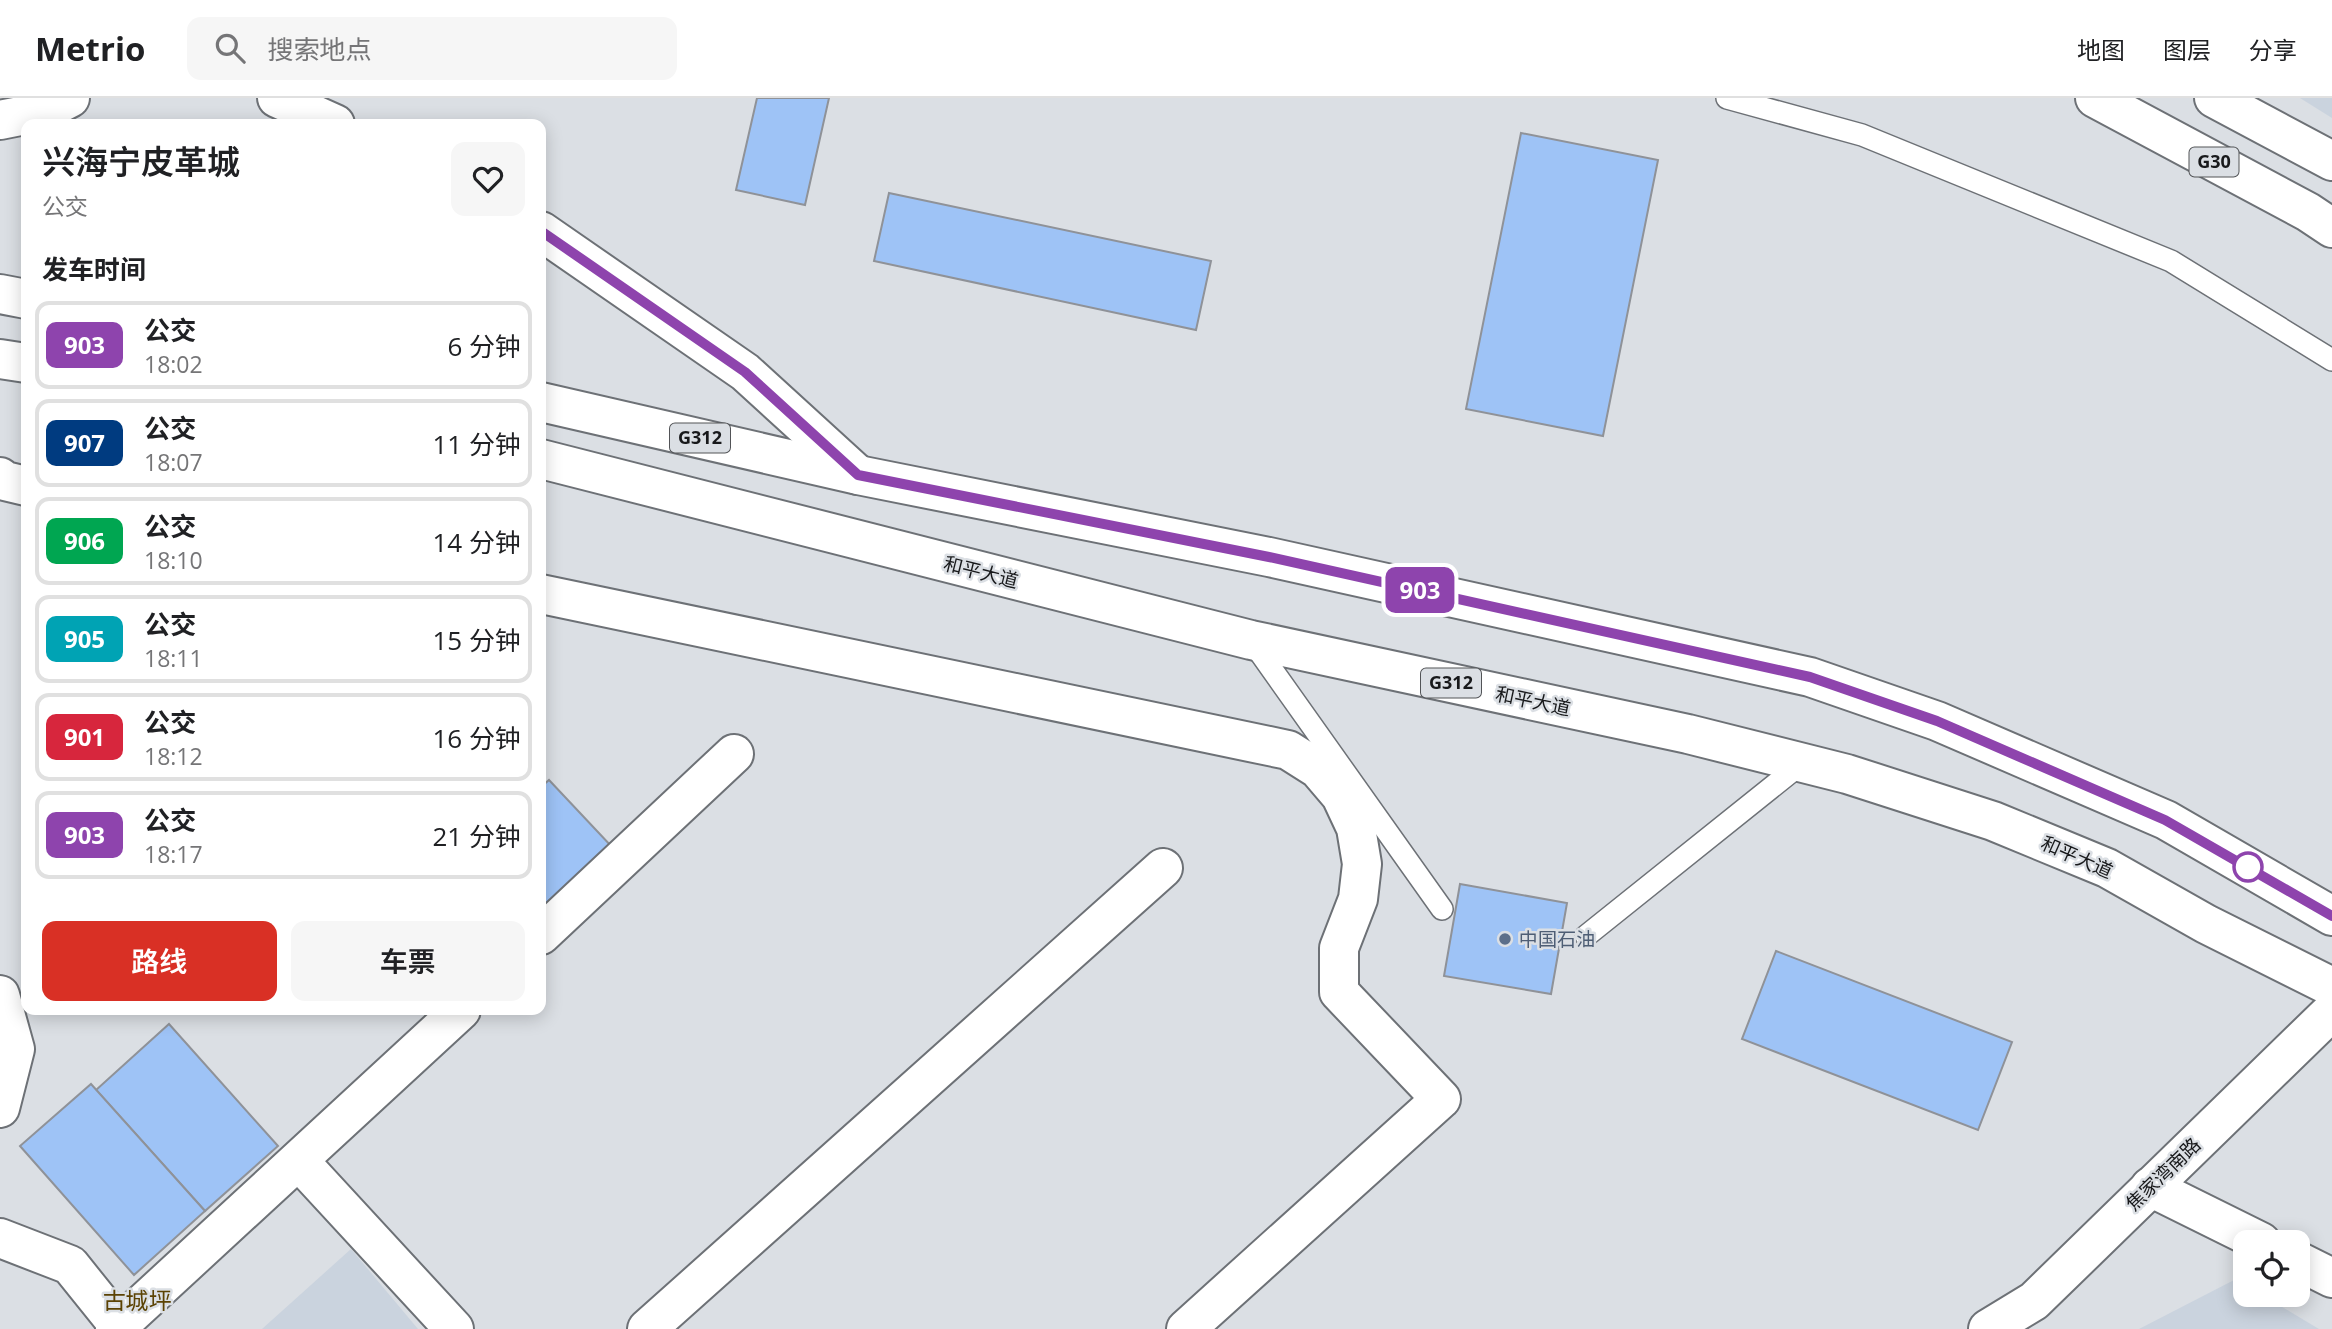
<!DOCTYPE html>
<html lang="zh">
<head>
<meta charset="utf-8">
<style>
	body { margin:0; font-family:"Open Sans","Noto Sans SC",sans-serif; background:#f6f6f6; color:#202124; height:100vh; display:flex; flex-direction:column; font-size:26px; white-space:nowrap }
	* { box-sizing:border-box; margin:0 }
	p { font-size:23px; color:#757577 }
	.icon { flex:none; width:38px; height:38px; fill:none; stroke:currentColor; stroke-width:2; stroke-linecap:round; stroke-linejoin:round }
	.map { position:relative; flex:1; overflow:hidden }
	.side { position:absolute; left:21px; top:21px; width:525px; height:896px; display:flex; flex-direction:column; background:#fff; border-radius:14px; box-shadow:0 4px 18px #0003 }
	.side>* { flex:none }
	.badge { padding:0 14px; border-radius:10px; font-size:24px; line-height:46px }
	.tools { position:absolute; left:2233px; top:1132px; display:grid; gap:14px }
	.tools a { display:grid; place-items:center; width:77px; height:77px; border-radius:14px; background:#fff; box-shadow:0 4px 18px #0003; font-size:35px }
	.map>.badge { position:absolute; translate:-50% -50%; box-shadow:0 0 0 4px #fff }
	h2 { padding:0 21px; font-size:26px; line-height:63px }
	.round { display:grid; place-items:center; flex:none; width:74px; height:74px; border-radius:14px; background:#f6f6f6 }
	.overview { display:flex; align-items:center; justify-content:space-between; height:119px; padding:0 21px }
	h1 { font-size:33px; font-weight:600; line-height:52px }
	.action { display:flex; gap:14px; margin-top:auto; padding:14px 21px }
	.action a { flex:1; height:80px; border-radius:14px; background:#d93025; color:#fff; font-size:28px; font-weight:600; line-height:80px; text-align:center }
	.action a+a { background:#f6f6f6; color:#202124 }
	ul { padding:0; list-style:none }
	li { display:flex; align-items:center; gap:21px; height:88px; margin:0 14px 10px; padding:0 7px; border:4px solid #e0e0e0; border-radius:14px }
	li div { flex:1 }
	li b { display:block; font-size:26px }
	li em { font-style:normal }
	li .badge { min-width:77px; font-weight:700; text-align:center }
	header { display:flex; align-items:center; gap:42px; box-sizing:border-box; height:98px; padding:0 35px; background:#fff; border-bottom:2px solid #e0e0e0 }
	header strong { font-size:33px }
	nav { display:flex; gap:38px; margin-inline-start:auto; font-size:24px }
	.search { width:490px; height:63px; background:#f6f6f6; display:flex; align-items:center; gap:18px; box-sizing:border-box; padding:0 24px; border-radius:14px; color:#757577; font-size:26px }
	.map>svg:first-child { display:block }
	.built { fill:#cad3de }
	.building { fill:#9ec3f6; stroke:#8f9298; stroke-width:2 }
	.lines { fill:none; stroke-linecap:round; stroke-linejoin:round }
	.service-casing { stroke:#6d7176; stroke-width:24 }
	.minor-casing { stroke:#6d7176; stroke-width:42 }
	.tertiary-casing { stroke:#6d7176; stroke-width:42 }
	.secondary-casing { stroke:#6d7176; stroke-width:42 }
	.trunk-casing { stroke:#6d7176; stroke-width:42 }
	.motorway-casing { stroke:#6d7176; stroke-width:42 }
	.service { stroke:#fff; stroke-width:21 }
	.minor { stroke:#fff; stroke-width:38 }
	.tertiary { stroke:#fff; stroke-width:38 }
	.secondary { stroke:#fff; stroke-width:38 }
	.trunk { stroke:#fff; stroke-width:38 }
	.motorway { stroke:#fff; stroke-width:38 }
	.line-casing { stroke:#fff; stroke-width:16 }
	.line { stroke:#8e44ad; stroke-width:10 }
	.stop-dot { fill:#fff; stroke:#8e44ad; stroke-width:3.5 }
	.service-dot { fill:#5c6f8a; stroke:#dbdfe4; stroke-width:2.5 }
	.labels { text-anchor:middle; stroke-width:5; stroke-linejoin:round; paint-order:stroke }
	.shield { fill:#dbdfe4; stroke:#525457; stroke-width:2 }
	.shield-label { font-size:18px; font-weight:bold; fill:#18191b }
	.street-label { font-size:19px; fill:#18191b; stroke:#dbdfe4 }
	.service-label { font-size:19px; fill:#4e5e75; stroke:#dbdfe4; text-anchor:start }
	.quarter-label { font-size:23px; fill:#5b4203; stroke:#dbdfe4 }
</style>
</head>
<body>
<header>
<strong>Metrio</strong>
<div class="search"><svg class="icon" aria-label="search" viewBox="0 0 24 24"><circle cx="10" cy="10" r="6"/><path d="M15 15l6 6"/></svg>搜索地点</div>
<nav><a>地图</a><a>图层</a><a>分享</a></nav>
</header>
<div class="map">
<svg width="2332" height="1231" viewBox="0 0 2332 1231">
	<rect width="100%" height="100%" fill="#dbdfe4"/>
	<g class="built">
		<polygon points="2300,0 2332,0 2332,20"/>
		<polygon points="351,1151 418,1231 262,1231"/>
		<polygon points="2236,1181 2245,1187 2245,1197 2262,1197 2319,1231 2139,1231"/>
	</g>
	<g class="building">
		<polygon points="757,0 829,0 805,107 736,92"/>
		<polygon points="1521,35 1658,62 1603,338 1466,311"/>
		<polygon points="889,95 1211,163 1196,232 874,163"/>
		<polygon points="549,682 613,750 541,818 541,689"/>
		<polygon points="1460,786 1567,805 1551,896 1444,878"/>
		<polygon points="1776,853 2012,944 1978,1032 1742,941"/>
		<polygon points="169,926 278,1048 205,1113 96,992"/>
		<polygon points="91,986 205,1113 134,1177 20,1048"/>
	</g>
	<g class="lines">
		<defs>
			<g id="service">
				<polyline points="1727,0 1862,37 2171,163 2332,262"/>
				<polyline points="1251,542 1442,811"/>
				<polyline points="1586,838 1802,665"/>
			</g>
			<g id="minor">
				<polyline points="0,379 5,383 26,388"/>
				<polyline points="541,496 1288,652 1318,671 1341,698 1356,730 1362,766 1358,801 1339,850 1339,894 1441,1001 1186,1231"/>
				<polyline points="541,837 734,656"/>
				<polyline points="0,897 15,951 0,1010"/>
				<polyline points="299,1063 454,1231"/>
				<polyline points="0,1140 70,1167 119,1228"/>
				<polyline points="115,1231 461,912"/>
				<polyline points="647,1231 1163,770"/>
			</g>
			<g id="tertiary">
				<polyline points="2150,1089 2261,1144"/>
				<polyline points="2298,1163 2332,1180"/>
				<polyline points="1988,1231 2034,1203 2332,913"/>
			</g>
			<g id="secondary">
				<polyline points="277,0 335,26"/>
				<polyline points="0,22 45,13 70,0"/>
				<polyline points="541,133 745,274 858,377"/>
			</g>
			<g id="trunk">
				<polyline points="0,196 26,201"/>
				<polyline points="0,261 26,265"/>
				<polyline points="541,304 858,377 1269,459 1810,579 1937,623 2166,722 2332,818"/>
				<polyline points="541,361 1251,542 1688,636 1847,676 1993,723 2107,770 2206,826 2332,889"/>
			</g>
			<g id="motorway">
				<polyline points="2095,0 2308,114 2332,130"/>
				<polyline points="2214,0 2332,63"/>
			</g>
		</defs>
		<use href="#service" class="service-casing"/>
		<use href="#minor" class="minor-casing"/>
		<use href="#tertiary" class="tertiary-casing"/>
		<use href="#secondary" class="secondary-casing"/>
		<use href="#trunk" class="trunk-casing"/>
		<use href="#motorway" class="motorway-casing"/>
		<use href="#service" class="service"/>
		<use href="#minor" class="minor"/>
		<use href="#tertiary" class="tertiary"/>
		<use href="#secondary" class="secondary"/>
		<use href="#trunk" class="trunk"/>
		<use href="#motorway" class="motorway"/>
	</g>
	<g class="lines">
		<defs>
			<polyline id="line" points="541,133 745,274 858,377 1269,459 1810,579 1937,623 2165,722 2332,818"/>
		</defs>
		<use href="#line" class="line-casing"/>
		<use href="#line" class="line"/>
	</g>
	<circle class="stop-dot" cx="2248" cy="769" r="14"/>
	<circle class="service-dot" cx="1505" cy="841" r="7"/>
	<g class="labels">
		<g class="shield">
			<rect x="2189.5" y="49.5" width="49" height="29" rx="5"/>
			<rect x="670" y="325.5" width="60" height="29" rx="5"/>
			<rect x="1421" y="570.5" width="60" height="29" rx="5"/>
		</g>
		<g class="shield-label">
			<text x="2214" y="70">G30</text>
			<text x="700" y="346">G312</text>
			<text x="1451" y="591">G312</text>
		</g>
		<g class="street-label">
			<text transform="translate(981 474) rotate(14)" y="7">和平大道</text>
			<text transform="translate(1533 603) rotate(12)" y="7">和平大道</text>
			<text transform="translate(2077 759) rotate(24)" y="7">和平大道</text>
			<text transform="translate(2163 1076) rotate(-44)" y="7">焦家湾南路</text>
		</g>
		<g class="service-label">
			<text x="1519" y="848">中国石油</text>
		</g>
		<g class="quarter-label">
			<text x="137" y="1211">古城坪</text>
		</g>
	</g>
</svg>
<div class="tools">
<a><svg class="icon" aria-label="locate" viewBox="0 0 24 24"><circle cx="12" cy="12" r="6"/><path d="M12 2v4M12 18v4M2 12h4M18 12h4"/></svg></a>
</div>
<b class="badge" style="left:1420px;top:492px;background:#8e44ad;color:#fff">903</b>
<section class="side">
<div class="overview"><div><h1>兴海宁皮革城</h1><p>公交</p></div><a class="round"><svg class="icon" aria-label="heart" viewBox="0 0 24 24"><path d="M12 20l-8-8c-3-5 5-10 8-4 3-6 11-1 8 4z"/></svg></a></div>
<h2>发车时间</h2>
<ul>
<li><span class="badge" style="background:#8e44ad;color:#fff">903</span><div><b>公交</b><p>18:02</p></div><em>6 分钟</em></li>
<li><span class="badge" style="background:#003b80;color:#fff">907</span><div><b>公交</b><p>18:07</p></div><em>11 分钟</em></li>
<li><span class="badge" style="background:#00a651;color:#fff">906</span><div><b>公交</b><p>18:10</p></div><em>14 分钟</em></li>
<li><span class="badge" style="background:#00a3b4;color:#fff">905</span><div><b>公交</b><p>18:11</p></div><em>15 分钟</em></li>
<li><span class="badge" style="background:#d7263d;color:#fff">901</span><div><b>公交</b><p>18:12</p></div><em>16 分钟</em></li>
<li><span class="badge" style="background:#8e44ad;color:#fff">903</span><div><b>公交</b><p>18:17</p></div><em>21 分钟</em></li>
</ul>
<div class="action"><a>路线</a><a>车票</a></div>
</section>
</div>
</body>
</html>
